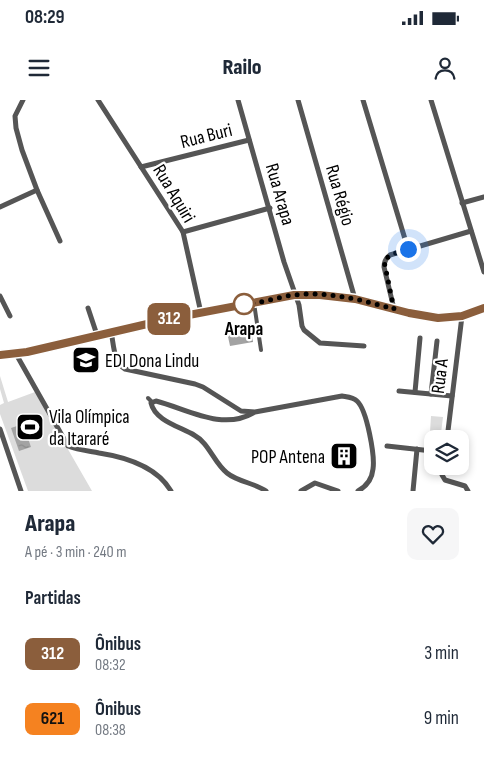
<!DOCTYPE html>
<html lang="pt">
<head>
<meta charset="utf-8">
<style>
	body { margin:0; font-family:"Sofia Sans Condensed",sans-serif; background:#f6f6f7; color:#1f2937; height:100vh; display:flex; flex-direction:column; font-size:19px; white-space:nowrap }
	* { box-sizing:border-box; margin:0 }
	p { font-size:16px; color:#747a83 }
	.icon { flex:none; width:28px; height:28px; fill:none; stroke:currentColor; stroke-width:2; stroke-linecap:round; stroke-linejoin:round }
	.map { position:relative; height:391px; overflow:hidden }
	.side { display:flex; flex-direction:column; background:#fff; flex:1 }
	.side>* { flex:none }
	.badge { padding:0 10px; border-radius:8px; font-size:18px; line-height:32px }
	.tools { position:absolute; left:424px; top:330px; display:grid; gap:10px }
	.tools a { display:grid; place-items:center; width:45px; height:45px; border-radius:10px; background:#fff; box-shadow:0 2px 8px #0003; font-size:25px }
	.you { position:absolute; width:25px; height:25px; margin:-12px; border:4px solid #fff; border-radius:50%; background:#1a73e8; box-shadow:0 0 0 8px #1a73e833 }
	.map>.badge { position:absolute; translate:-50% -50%; box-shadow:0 0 0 2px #fff }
	h2 { padding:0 25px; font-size:19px; line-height:45px }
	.round { display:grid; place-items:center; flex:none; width:52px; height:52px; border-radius:10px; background:#f6f6f7 }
	.head { display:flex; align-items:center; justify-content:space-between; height:85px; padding:0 25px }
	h1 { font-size:24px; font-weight:800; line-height:38px }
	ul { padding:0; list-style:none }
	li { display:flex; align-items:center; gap:15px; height:65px; padding:0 25px }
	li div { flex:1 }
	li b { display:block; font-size:19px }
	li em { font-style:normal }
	li .badge { min-width:55px; font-weight:700; text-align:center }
	.status { display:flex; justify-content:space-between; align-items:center; height:35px; padding:0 25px; background:#fff; direction:ltr }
	.status svg { height:14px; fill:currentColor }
	header { display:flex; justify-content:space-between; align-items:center; height:65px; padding:0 25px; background:#fff; font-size:22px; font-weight:800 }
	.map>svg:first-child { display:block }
	.green { fill:#dcdcdc }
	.water { fill:url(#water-ripples) }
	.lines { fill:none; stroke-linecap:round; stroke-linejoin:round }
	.primary-casing { stroke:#dbdbdb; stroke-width:10 }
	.pedestrian { stroke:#555; stroke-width:4 }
	.minor { stroke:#555; stroke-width:5 }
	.primary { stroke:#000; stroke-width:8 }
	.line-casing { stroke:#fff; stroke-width:11 }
	.line { stroke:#8b5e3c; stroke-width:8 }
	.walk { stroke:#000; stroke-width:5; stroke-dasharray:0 9 }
	.stop-dot { fill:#fff; stroke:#8b5e3c; stroke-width:2.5 }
	.labels { text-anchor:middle; stroke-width:4.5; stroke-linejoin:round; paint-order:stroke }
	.street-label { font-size:19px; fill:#000; stroke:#fff }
	.stop-label { font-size:19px; font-weight:bold; fill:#000; stroke:#fff }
	.poi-label { font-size:19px; fill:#000; stroke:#fff; text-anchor:start }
</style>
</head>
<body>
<div class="status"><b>08:29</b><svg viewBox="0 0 49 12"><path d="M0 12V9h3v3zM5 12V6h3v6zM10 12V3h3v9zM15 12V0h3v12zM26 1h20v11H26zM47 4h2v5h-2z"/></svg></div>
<header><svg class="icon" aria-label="menu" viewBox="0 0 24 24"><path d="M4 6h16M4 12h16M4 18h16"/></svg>Railo<svg class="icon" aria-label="person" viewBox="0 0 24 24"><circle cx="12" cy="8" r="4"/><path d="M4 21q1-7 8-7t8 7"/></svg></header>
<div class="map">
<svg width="484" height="391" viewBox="0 0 484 391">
	<defs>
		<pattern id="water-ripples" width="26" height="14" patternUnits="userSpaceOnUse" patternTransform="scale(1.25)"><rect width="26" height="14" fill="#a3a3a3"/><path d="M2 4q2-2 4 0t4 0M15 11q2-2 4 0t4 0" fill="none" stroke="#8b8b8b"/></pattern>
	</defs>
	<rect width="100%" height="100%" fill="#fff"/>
	<g class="green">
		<polygon points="0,276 8,302 35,292 92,391 28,391 0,314 0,305 4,303 0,289"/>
		<polygon points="431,316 443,317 441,333 430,332"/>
	</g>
	<g class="water">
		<polygon points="251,228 253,242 230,246 227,232"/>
		<polygon points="23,324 31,347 19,351 11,328"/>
	</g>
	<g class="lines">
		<defs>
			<polyline id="primary" points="0,255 27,252 178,217 294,195 320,195 355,199 409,213 438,218 462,216 484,208"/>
		</defs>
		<use href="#primary" class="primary-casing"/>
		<g class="pedestrian">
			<polyline points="254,203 261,250"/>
			<polyline points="148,298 152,302"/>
		</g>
		<g class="minor">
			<polyline points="23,0 15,16 16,28 22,50 37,90 60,141"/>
			<polyline points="98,0 183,132 201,213"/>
			<polyline points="238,0 284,162 299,205 302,226 304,230 320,243 364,246"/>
			<polyline points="298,0 355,199"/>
			<polyline points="363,0 408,149"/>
			<polyline points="431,0 484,172"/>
			<polyline points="141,67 249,40"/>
			<polyline points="462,103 484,97"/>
			<polyline points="0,107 37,90"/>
			<polyline points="183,132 270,108"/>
			<polyline points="0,196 10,216"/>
			<polyline points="88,208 97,235"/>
			<path d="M394 209 384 167C384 161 386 158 390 155L471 131"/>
			<path d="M111 232C114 244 113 262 125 269L195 284 203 287 241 311 255 312 342 296C348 297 353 297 357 301 367 310 375 356 373 369 372 379 367 386 358 391"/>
			<path d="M16 254 68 346C78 350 89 351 99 353 125 357 157 367 171 391"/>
			<polyline points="399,291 452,296"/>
			<polyline points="415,292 420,238"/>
			<polyline points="431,294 437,241"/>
			<path d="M253 313C222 331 187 309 156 301L151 303C155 321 181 327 194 335 209 343 214 363 227 373 238 382 255 383 266 391"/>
			<polyline points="0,329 21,391"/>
			<polyline points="447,339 462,216"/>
			<polyline points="387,346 432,351"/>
			<polyline points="443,366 442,375 445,380 465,386 468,391"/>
			<polyline points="301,391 315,383 338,391"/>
			<polyline points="413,391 417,349"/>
		</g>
		<use href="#primary" class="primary"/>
	</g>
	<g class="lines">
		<defs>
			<polyline id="line" points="0,255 27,252 173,218 294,195 320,195 355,199 409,213 438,218 462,216 484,208"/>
		</defs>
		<use href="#line" class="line-casing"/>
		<use href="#line" class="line"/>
		<path class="walk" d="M244 204C259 204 277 197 294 195 328 191 362 200 394 209L384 161 390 155 408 149"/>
	</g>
	<defs>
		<symbol id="school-square" viewBox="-11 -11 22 22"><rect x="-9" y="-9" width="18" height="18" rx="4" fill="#000" stroke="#fff"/><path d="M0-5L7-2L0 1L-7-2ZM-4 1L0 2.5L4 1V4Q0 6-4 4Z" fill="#fff"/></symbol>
		<symbol id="stadium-square" viewBox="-11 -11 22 22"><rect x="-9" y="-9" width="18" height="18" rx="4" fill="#000" stroke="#fff"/><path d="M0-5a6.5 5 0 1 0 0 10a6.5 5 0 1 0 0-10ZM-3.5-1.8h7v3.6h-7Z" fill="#fff"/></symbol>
		<symbol id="building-square" viewBox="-11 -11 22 22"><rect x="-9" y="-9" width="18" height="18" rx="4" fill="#000" stroke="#fff"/><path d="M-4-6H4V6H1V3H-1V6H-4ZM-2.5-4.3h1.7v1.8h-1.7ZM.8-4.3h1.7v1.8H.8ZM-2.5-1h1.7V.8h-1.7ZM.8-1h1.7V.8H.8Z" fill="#fff"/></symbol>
	</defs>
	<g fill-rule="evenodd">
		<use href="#school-square" x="70" y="244" width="32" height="32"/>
		<use href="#stadium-square" x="14" y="311" width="32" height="32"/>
		<use href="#building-square" x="328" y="340" width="32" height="32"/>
	</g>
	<circle class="stop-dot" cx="244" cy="204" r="10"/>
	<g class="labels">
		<g class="street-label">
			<text transform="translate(206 35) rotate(-14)" y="7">Rua Buri</text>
			<text transform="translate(175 93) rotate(59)" y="7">Rua Aquiri</text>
			<text transform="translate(281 94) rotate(74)" y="7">Rua Arapa</text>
			<text transform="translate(341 95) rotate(74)" y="7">Rua Régio</text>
			<text transform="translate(439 276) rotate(-83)" y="7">Rua A</text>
		</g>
		<g class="stop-label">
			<text x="244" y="235">Arapa</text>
		</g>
		<g class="poi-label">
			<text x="105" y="267">EDI Dona Lindu</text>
			<text x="49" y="323">Vila Olímpica<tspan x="49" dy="22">da Itararé</tspan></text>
			<text x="325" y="363" text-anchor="end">POP Antena</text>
		</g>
	</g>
</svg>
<div class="tools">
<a><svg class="icon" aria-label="layers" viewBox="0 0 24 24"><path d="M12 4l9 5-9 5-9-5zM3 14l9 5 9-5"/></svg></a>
</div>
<div class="you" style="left:408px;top:149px"></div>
<b class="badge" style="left:169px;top:219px;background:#8b5e3c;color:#fff">312</b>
</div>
<section class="side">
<div class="head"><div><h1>Arapa</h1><p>A pé · 3 min · 240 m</p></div><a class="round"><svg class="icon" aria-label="heart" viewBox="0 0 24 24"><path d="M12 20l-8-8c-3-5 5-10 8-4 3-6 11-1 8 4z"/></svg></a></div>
<h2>Partidas</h2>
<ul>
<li><span class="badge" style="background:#8b5e3c;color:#fff">312</span><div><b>Ônibus</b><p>08:32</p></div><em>3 min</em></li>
<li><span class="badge" style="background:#f58220;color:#111">621</span><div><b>Ônibus</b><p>08:38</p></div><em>9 min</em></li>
</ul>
</section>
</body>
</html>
